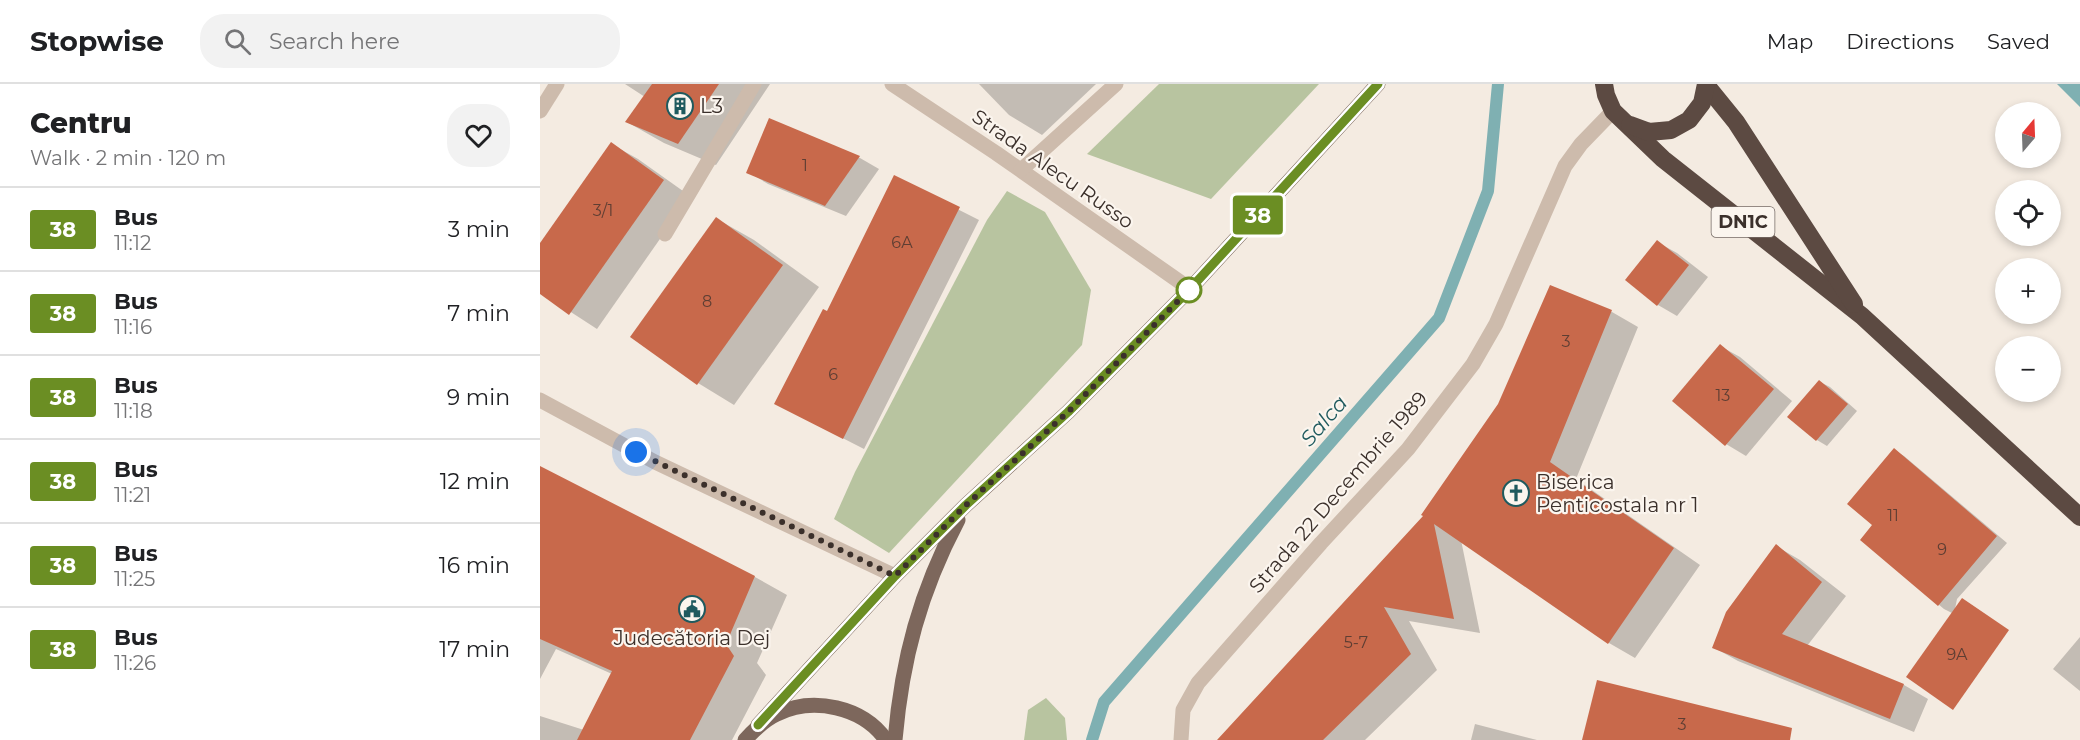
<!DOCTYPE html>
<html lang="en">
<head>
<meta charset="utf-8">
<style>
	body { margin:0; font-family:Montserrat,sans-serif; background:#f2f2f2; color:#202124; height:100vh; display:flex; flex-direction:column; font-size:22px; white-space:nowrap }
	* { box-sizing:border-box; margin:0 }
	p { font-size:20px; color:#757577 }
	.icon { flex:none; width:33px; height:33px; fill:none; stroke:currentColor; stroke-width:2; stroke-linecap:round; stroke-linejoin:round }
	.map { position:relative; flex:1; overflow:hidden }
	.details { display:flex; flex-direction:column; background:#fff; width:540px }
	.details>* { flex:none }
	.badge { padding:0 12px; border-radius:4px; font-size:21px; line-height:39px }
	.needle { width:39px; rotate:19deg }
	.fabs { position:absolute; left:1455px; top:18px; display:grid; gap:12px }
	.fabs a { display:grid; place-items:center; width:66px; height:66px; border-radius:50%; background:#fff; box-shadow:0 3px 9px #0003; font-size:30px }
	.you { position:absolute; width:30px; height:30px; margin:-15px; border:4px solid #fff; border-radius:50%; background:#1a73e8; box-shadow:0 0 0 9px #1a73e833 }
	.map>.badge { position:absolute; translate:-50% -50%; box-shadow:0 0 0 3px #fff }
	.round { display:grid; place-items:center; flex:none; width:63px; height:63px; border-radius:24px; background:#f2f2f2 }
	.overview { display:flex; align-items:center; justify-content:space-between; height:102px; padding:0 30px }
	h1 { font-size:28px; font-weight:800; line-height:45px }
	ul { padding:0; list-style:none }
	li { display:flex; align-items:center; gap:18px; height:84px; padding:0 30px; border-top:2px solid #e0e0e0 }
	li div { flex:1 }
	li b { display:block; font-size:22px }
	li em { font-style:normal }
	li .badge { min-width:66px; font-weight:700; text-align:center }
	header { display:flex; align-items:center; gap:36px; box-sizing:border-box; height:84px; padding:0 30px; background:#fff; border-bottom:2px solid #e0e0e0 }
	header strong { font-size:28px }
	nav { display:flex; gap:33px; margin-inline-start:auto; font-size:21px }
	.search { width:420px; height:54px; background:#f2f2f2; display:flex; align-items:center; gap:15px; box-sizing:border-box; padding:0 21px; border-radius:24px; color:#757577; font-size:22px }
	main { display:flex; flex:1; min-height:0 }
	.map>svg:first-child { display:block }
	.green { fill:#b8c4a0 }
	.water { fill:#7fb0b2 }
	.shadow { fill:#0003 }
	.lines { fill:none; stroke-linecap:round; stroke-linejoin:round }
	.stream { stroke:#7fb0b2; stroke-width:12 }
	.building { fill:#c8694b }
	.minor { stroke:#cdbbac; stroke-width:15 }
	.major { stroke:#7d675c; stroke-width:15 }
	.highway { stroke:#5c4a42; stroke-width:18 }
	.line-casing { stroke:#fff; stroke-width:14 }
	.line { stroke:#6b8e23; stroke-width:9 }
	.walk { stroke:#3b302b; stroke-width:6; stroke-dasharray:0 10.8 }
	.stop-dot { fill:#fff; stroke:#6b8e23; stroke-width:3 }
	.labels { text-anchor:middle; stroke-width:4.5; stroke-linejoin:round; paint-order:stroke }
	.number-label { font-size:16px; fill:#5e3e33 }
	.shield { fill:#fbf5ee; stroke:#756b66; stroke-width:1.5 }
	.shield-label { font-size:18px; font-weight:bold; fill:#3b302b }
	.poi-label { font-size:20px; fill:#3b302b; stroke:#fbf5ee; text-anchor:start }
	.street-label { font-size:20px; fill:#3b302b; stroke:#fbf5ee }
	.water-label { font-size:21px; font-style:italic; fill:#1f5a5e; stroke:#fbf5ee }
</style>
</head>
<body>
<header>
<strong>Stopwise</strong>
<div class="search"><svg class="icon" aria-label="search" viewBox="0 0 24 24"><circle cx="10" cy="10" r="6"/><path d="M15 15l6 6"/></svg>Search here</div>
<nav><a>Map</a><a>Directions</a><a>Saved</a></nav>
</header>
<main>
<section class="details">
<div class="overview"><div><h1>Centru</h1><p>Walk · 2 min · 120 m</p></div><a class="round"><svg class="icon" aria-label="heart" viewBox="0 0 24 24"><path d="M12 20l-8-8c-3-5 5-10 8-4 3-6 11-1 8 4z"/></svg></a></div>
<ul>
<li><span class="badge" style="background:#6b8e23;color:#fff">38</span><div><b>Bus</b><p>11:12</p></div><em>3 min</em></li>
<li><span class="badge" style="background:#6b8e23;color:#fff">38</span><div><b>Bus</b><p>11:16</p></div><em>7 min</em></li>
<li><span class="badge" style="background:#6b8e23;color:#fff">38</span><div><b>Bus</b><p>11:18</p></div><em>9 min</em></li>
<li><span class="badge" style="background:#6b8e23;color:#fff">38</span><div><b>Bus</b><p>11:21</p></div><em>12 min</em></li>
<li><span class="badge" style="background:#6b8e23;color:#fff">38</span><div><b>Bus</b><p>11:25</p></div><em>16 min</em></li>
<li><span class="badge" style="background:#6b8e23;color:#fff">38</span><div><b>Bus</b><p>11:26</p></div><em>17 min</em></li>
</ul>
</section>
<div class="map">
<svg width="1540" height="656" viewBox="0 0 1540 656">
	<rect width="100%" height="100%" fill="#f4ebe1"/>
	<g class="green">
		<polygon points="619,0 779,0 671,115 547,70"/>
		<polygon points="467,107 505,128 551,206 542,261 349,469 294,435 315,388 447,136"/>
		<polygon points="506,614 525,634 527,656 484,656 488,626"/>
	</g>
	<polygon class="water" points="1517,0 1540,0 1540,23"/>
	<g class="shadow">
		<polygon points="85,0 230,0 176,81 124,59 87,38 105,13"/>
		<polygon points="439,0 556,0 502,51 469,31"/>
		<polygon points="230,36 320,74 339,85 306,132 228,100 208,88"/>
		<polygon points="71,60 98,75 150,112 57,245 0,208 0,161"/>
		<polygon points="354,93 439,136 324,365 236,320 288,229"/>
		<polygon points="177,135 214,156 279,203 194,321 158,299"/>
		<polygon points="1117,158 1137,169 1168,193 1137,232 1118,221"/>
		<polygon points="1011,203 1072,228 1098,243 1036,395 1160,481 1095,574 1069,559 921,456 940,549 869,537 897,586 825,656 689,656 886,432 960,321"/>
		<polygon points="1180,262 1200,273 1252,317 1206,372 1186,360"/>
		<polygon points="1280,298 1290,303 1317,327 1287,362 1277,356"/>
		<polygon points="1354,366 1364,372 1467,459 1417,515 1414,530 1404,525 1322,456 1334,441"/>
		<polygon points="0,384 215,493 247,511 217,579 226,591 192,656 0,656 0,632 44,646 72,590 16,565 0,595"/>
		<polygon points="1236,462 1260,476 1306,512 1267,562 1364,601 1388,615 1374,648 1198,577 1173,563"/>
		<polygon points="1540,553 1540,607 1513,585"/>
		<polygon points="935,640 997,656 931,656"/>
	</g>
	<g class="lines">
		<polyline class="stream" points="552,656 564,618 899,234 948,107 958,0"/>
	</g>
	<g class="building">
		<polygon points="112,0 179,0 138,60 85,38"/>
		<polygon points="229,34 320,72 285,122 206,89"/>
		<polygon points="71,58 124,96 29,231 0,210 0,159"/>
		<polygon points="354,91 420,123 303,355 234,320 283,225 287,227"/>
		<polygon points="176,133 243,181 157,301 90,253"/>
		<polygon points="1117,156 1149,181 1117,222 1085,196"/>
		<polygon points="1010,201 1072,226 1010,378 1134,464 1068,560 894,440 914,535 844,523 871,570 783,656 677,656 883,432 881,431 958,320"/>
		<polygon points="1180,260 1234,305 1185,362 1132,317"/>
		<polygon points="1279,296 1308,320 1276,357 1247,333"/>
		<polygon points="1354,364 1457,452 1398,522 1320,456 1332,441 1307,420"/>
		<polygon points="0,382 215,492 186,560 194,572 150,656 37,656 72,587 0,555"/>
		<polygon points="1236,460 1282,498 1242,550 1364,600 1350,635 1172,564 1186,528"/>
		<polygon points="1422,514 1469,546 1413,626 1366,593"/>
		<polygon points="1057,596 1252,644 1250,656 1042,656"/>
	</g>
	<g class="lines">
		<g class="minor">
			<polyline points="352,0 456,69 650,205"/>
			<polyline points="0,27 17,0"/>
			<polyline points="481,86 576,0"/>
			<polyline points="125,150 214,0"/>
			<polyline points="0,316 115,378 355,492"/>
			<polyline points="641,656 643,626 658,599 781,459 868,365 933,280 956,240 1025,82 1041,60 1073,27"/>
		</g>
		<g class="major">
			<polyline points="218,641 355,492 426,421 528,328 650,205 838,0"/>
			<path d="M205 656C214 646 224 636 237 630 273 612 323 623 346 656"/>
			<path d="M355 656C362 575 380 508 418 436"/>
		</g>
		<g class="highway">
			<polyline points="1064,0 1066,11 1073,27 1123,75 1322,232 1540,433"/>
			<polyline points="1166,1 1196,38 1314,220"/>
			<polyline points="1090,41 1109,48 1131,46 1149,36 1162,19 1166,0"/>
		</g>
	</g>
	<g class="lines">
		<defs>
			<polyline id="line" points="218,641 355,492 426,421 528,328 650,205 838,0"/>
		</defs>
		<use href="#line" class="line-casing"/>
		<use href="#line" class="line"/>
		<polyline class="walk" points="96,368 355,492 426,421 528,328 650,205 649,206"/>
	</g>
	<defs>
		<symbol id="building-ring" viewBox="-11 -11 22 22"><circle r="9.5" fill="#fbf5ee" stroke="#1f5a5e" stroke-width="1.5"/><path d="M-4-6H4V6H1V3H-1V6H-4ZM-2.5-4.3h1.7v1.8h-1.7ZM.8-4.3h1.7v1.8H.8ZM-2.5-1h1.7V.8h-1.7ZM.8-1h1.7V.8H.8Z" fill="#1f5a5e"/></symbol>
		<symbol id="church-ring" viewBox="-11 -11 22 22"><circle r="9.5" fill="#fbf5ee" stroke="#1f5a5e" stroke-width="1.5"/><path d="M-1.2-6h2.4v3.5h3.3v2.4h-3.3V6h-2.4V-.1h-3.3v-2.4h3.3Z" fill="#1f5a5e"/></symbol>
		<symbol id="civic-ring" viewBox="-11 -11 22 22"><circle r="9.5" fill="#fbf5ee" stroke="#1f5a5e" stroke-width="1.5"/><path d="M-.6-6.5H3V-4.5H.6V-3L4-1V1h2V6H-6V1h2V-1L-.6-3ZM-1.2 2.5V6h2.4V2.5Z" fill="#1f5a5e"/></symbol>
	</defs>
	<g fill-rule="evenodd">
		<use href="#building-ring" x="125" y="7" width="30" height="30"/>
		<use href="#church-ring" x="961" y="394" width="30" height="30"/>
		<use href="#civic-ring" x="137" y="510" width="30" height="30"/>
	</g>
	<circle class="stop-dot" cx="649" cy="206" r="12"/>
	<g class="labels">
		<g class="number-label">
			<text x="265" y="87">1</text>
			<text x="63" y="132">3/1</text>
			<text x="362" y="164">6A</text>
			<text x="167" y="223">8</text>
			<text x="1026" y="263">3</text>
			<text x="293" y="296">6</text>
			<text x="1183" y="317">13</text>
			<text x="1353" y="437">11</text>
			<text x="1402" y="471">9</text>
			<text x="816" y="564">5-7</text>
			<text x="1417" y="576">9A</text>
			<text x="1142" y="646">3</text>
		</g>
		<rect class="shield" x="1171.5" y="123" width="63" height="30" rx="4.5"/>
		<g class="shield-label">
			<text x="1203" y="144">DN1C</text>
		</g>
		<g class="poi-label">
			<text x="160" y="29">L3</text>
			<text x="996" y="405">Biserica<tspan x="996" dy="23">Penticostala nr 1</tspan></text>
			<text x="152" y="561" text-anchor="middle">Judecătoria Dej</text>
		</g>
		<g class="street-label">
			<text transform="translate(513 85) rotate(35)" y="7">Strada Alecu Russo</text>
			<text transform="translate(798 408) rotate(-49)" y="7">Strada 22 Decembrie 1989</text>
		</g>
		<g class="water-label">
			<text transform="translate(784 337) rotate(-49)" y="7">Salca</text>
		</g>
	</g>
</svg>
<div class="fabs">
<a><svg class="needle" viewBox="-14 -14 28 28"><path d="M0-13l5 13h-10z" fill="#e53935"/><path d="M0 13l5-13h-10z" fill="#757577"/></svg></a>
<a><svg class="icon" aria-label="locate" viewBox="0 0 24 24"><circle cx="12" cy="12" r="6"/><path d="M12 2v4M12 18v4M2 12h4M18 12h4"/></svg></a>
<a>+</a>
<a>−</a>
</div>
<div class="you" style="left:96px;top:368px"></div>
<b class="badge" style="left:718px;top:131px;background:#6b8e23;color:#fff">38</b>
</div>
</main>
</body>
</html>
